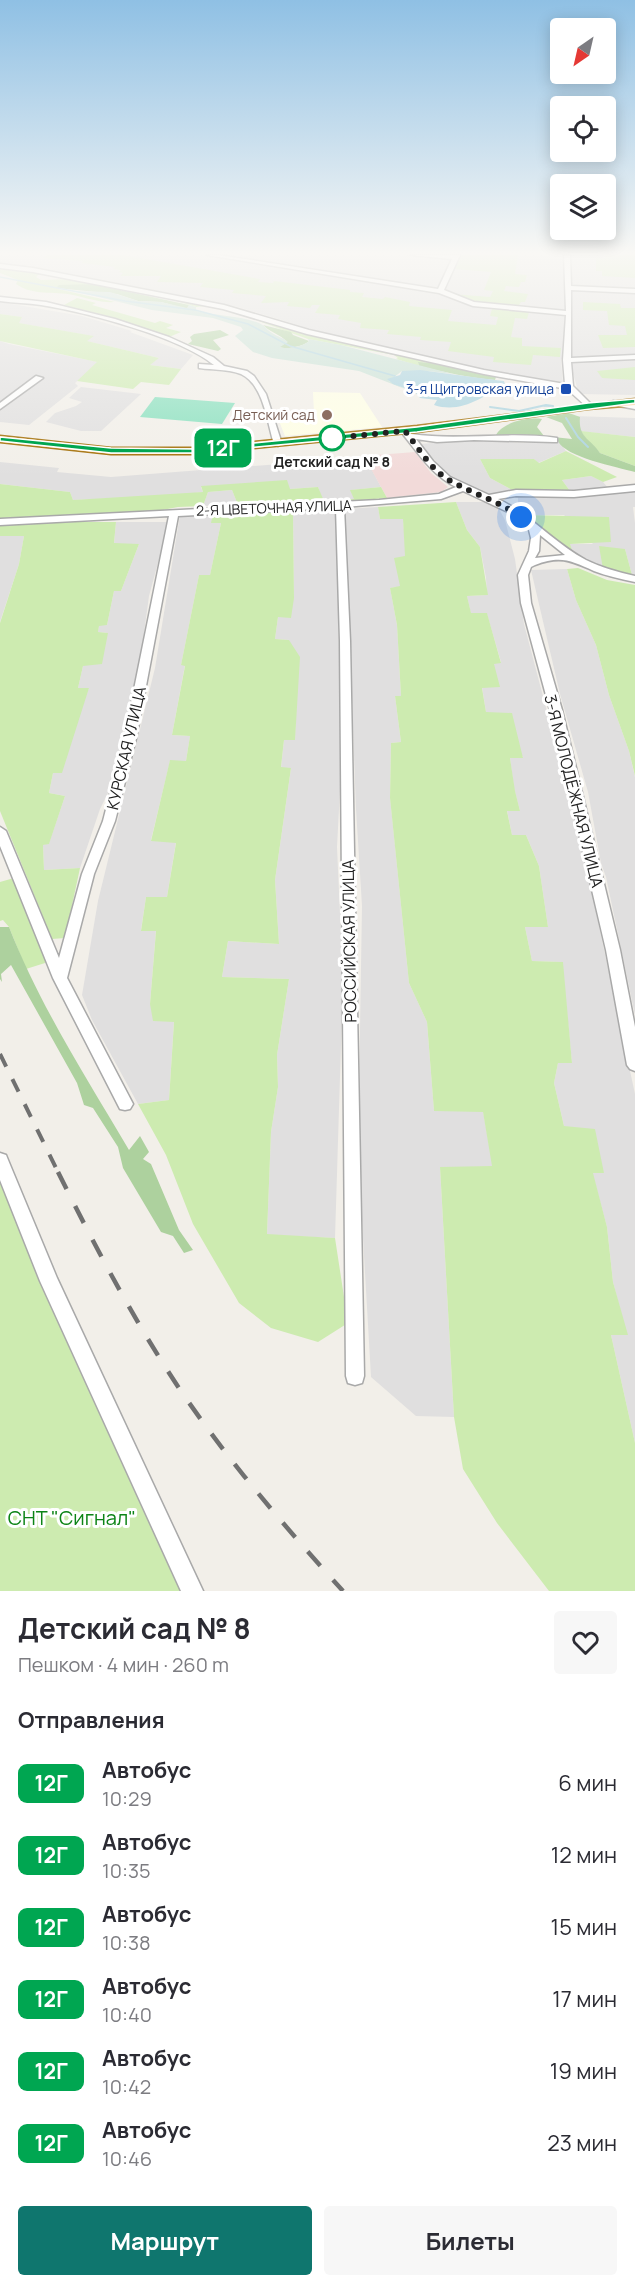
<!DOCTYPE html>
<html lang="ru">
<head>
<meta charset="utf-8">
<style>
	body { margin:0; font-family:Manrope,sans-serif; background:#f7f7f7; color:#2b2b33; height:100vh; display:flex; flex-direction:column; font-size:22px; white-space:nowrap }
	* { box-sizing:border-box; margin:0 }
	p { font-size:20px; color:#7c7c81 }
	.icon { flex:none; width:33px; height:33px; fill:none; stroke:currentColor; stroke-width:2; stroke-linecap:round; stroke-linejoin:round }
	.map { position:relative; height:1591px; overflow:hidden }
	.panel { display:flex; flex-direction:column; background:#fff; flex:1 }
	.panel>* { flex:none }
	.badge { padding:0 12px; border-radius:9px; font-size:21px; line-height:39px }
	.needle { width:39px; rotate:214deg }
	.buttons { position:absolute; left:550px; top:18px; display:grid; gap:12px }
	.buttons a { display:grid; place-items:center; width:66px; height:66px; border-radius:6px; background:#fff; box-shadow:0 3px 15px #0003; font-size:30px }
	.you { position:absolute; width:30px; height:30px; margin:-15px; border:4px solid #fff; border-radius:50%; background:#1a73e8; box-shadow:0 0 0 9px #1a73e833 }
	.map>.badge { position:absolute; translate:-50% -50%; box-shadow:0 0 0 3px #fff }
	h2 { padding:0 18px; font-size:22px; line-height:54px }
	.round { display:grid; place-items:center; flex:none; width:63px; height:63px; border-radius:6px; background:#f7f7f7 }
	.head { display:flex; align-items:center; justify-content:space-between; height:102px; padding:0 18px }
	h1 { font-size:28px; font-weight:700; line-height:45px }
	.button { display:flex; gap:12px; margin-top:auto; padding:12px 18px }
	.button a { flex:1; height:69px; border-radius:6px; background:#0f766e; color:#fff; font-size:24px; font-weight:700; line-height:69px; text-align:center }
	.button a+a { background:#f7f7f7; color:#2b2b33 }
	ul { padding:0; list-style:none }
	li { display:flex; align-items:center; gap:18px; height:72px; padding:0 18px }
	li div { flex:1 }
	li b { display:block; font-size:22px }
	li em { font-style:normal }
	li .badge { min-width:66px; font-weight:700; text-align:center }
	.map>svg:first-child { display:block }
	.residential { fill:#e0dfdf }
	.commercial { fill:#f2dad9 }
	.education { fill:#ffffe5 }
	.grass { fill:#cdebb0 }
	.forest { fill:#add19e }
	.wetland { fill:#c6e0d4 }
	.pitch { fill:#88e0be }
	.water { fill:#aad3df }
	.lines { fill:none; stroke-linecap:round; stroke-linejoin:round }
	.stream-far1 { stroke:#aad3df; stroke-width:1.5 }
	.stream { stroke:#aad3df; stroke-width:2 }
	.minor-casing { stroke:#a9a9a9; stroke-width:3 }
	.major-casing { stroke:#a06b00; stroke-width:3 }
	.minor { fill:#fff; fill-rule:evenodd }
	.major { fill:#fcd6a4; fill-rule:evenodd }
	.rail-far1 { stroke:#707070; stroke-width:4; stroke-dasharray:14 14; stroke-linecap:butt }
	.rail { stroke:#707070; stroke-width:4.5; stroke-dasharray:19 19; stroke-linecap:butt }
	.line { fill:#00a651; stroke:#fff; stroke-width:1.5 }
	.walk { stroke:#222; stroke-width:6; stroke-dasharray:0 10.8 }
	.transit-dot { fill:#1a4fb4; stroke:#fff; stroke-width:2 }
	.education-dot { fill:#8d6e63; stroke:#fff; stroke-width:2 }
	.stop-dot { fill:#fff; stroke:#00a651; stroke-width:3 }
	.labels { text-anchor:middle; stroke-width:6; stroke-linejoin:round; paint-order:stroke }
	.far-transit-label { font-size:14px; fill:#164399; stroke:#fff; text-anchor:end }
	.far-education-label { font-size:14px; fill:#785e54; stroke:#fff; text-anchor:end }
	.far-stop-label { font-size:14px; font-weight:bold; fill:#222; stroke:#fff }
	.far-street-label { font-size:14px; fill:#222; stroke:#fff }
	.street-label { font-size:16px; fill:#222; stroke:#fff }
	.near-park-label { font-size:20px; fill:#0c8416; stroke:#fff }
</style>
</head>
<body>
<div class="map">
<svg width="635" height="1591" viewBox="0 0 635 1591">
	<rect width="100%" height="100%" fill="#f2efe9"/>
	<g class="residential">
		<polygon points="0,255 635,255 635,355 561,359 563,384 504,375 318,331 238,307 68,273 0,265"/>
		<polygon points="0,302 82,316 132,331 130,332 193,355 181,369 149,365 159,358 86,341 93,336 18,323 21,317 0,314"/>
		<polygon points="0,341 9,344 98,362 75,383 78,386 29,425 0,422"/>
		<polygon points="635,357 635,395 579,394 569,360"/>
		<polygon points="81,387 141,394 101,431 81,431 46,422 55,413 76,406 82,402 69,398"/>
		<polygon points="573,416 635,418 635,437 578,431"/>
		<polygon points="477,439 522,443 559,441 566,451 538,463 534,459 480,459 490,478 514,491 489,496 451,478 420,444"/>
		<polygon points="345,459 347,461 366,459 381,487 351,490 355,499 323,501 318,487 290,489 201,487 203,492 170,496 73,500 70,492 0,484 0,462 59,468 57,472 111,477"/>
		<polygon points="591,476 603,482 609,489 570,491 562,480"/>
		<polygon points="232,490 238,505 203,506 208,492"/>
		<polygon points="635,490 635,507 633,507 635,523 635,575 632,575 625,549 603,569 574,556 569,544 593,544 564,515 527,515 518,509 518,494"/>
		<polygon points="456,502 488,502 499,509 505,520 515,559 524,624 579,833 635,1094 635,1443 611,1335 627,1335 613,1282 607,1227 592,1172 604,1173 564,1126 554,1083 558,1063 572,1063 562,962 532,961 525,927 548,927 539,866 526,835 512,835 507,810 520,811 514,788 510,758 523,757 486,712 482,687 493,663 501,662 487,614 471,614 467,596 487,595 486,578 480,547 467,530"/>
		<polygon points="378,507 380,519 403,518 406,556 400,587 390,588 397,625 401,696 395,696 401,742 391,743 390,797 409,983 427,1022 434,1111 483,1111 493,1167 440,1167 454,1417 416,1416 371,1377 358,1151 362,906 356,809 345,509"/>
		<polygon points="334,508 342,559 338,598 341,771 337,847 343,981 335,1238 267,1235 271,1132 278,1087 277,1055 289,979 222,977 228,941 279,944 275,880 291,768 281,768 284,740 295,740 296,703 289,640 275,639 278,617 294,598 293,510"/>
		<polygon points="213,514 212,523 221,523 210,575 199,575 181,665 185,665 172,735 190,736 186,761 170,761 151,840 176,842 167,897 146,897 141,930 156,930 150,1004 174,1021 169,1100 138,1104 92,1020 82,995 98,901 155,668 180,515"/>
		<polygon points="116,522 169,522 149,596 140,663 123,730 114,781 100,809 80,868 44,870 43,845 49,843 65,796 49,793 53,773 89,688 78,688 83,666 108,633 98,632 99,625 107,625 114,591 121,591 139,544 114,544"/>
		<polygon points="0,536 24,536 19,564 0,622"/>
		<polygon points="567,569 576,600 596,645 609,695 629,751 635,777 635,1015 606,877 601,863 588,792 560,694 531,570"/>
	</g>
	<polygon class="commercial" points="415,452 431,473 448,487 441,492 387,498 364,456"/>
	<polygon class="education" points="313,392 360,393 382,427 285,436 277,416 282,413 314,413"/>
	<g class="grass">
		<polygon points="47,255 123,255 260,279 258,282 273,283 274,281 350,290 350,292 364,293 362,297 383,299 385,297 410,302 409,306 452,310 448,321 496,325 498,317 490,316 492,309 529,312 527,319 515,318 511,337 522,338 522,346 561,348 560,357 533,355 531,365 493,362 494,357 448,351 451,342 420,340 421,337 387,334 389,330 360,328 361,323 338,319 340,315 315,313 320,305 312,305 310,308 287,306 289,302 261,303 266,296 232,293 234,290 200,287 203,283 157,282 161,276 120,276 123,273 119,272 121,270 113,269 115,267 82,263 83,261 43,258"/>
		<polygon points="460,255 518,255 515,274 527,275 525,282 521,282 519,287 506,286 504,291 528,294 525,302 521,302 519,305 466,301 452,294 490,297 493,291 484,290 491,272 455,269"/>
		<polygon points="605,255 635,255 635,278 602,276 602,271 596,271 596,258 605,258"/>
		<path d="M0 267 11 268V271L26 270 46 274 38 275 36 277 41 280 71 279 93 284 58 289 115 302C100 303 87 298 73 295 54 291 33 296 16 284L18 280 0 273Z"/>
		<polygon points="77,298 96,303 92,305 155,323 160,321 173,325 166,328 181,332 169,337 64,305"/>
		<polygon points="170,299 229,310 305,333 436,363 418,362 419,366 396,359 398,358 394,355 308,339 236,313 206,306 196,307"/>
		<polygon points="583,302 620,304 621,308 635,308 635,347 603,348 598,335 627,335 625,326 609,325 607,311 583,310"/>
		<polygon points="0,314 22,317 19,323 94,336 87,341 159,358 150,365 181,369 169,385 141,382 133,389 77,381 97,362 0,341"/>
		<polygon points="635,367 635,380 602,378 597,371"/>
		<path d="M581 431 635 437V466L600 453C594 445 585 440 581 431Z"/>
		<polygon points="566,451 617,477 603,482 591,476 562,480 570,491 569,492 514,491 490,478 480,459 534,459 539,463"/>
		<polygon points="287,480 290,489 318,487 324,501 354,499 350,490 381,487 387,498 324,503 238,505 232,490 208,492 203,506 178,507 152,512 0,519 0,484 70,492 73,500 203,492 201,486"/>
		<polygon points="456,502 467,530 480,547 488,595 467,596 471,613 487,613 501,663 494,664 500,687 482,688 486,712 512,713 523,758 510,758 515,791 520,811 507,811 512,835 526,835 539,866 548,927 525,927 532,961 563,962 572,1063 558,1063 554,1083 564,1126 595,1129 604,1173 593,1173 607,1227 613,1282 628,1335 611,1335 635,1443 635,1591 549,1591 497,1523 463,1469 454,1417 440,1167 492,1166 483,1112 434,1111 427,1022 409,983 390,798 391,743 401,742 395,696 401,696 397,625 390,588 400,586 394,558 405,556 403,519 380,519 378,507"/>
		<polygon points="293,510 294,598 291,618 278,617 275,639 289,640 300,657 295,740 284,740 281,767 291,768 275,880 279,944 228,941 222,977 289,979 277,1055 278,1087 271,1132 267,1234 335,1238 348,1323 318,1342 271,1328 239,1303 193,1224 166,1155 138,1104 169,1100 174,1022 153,1021 150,1004 156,931 141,931 146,897 167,897 176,843 151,841 170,760 186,761 190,736 172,735 185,666 181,665 199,575 210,575 221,523 211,523 213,514"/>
		<polygon points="527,515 609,517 611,542 570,544 574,556"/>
		<polygon points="76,522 116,522 114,543 139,544 121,591 114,591 107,625 99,626 98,632 108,633 102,664 83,666 78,688 89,688 62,773 53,773 49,793 65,796 49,844 43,845 44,870 80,868 65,938 52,939 0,811 0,623 19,564 24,536 0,536 0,524"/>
		<polygon points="599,546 625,549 632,575 603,569"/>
		<polygon points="578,568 607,580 635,585 635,776 629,751 609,695 596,645 576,600 567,569"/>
		<polygon points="14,878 45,958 45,963 26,969 9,927 3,920 0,921 0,882"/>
		<polygon points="0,1174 187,1591 0,1591"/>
	</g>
	<g class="forest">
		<polygon points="93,284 189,305 187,309 161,302 138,301 117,294 56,288 59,285"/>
		<path d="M263 325 291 332 293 335 309 341C304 346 287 350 279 347L287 342C280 334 271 333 263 325Z"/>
		<polygon points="220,330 229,335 213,340 221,349 218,351 188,344 192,341 190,337 194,334"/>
		<path d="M418 362 436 363 496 377 495 380C469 378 444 372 419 366Z"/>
		<path d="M569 413 580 417C578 438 590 438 600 453L635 466V472C617 467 565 457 558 441L505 438 496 435C503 422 528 417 542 419L537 427 544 436 572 439 562 423 546 417Z"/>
		<path d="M0 927H9C40 1006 86 1077 129 1150L140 1136 149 1152 143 1159 151 1164 179 1230 193 1250 184 1253 173 1236 161 1232 123 1168 118 1147 93 1108 84 1105 77 1083 11 965 1 974 2 982 0 979Z"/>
	</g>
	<path class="wetland" d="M74 291 110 292 138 301 161 302 187 308 189 305 196 307V311C216 316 245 316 261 324 265 326 268 331 272 333 278 337 282 337 288 342L280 347C287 350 304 346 309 341L308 339 341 345 453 374 428 371H402L389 381 405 389 359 371 272 358 253 352 235 336 243 330 241 327 213 318 152 310Z"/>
	<polygon class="pitch" points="155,397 235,403 222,424 140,417"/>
	<path class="water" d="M420 370 495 380 504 381 505 384C483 397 461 414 434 405L437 400 420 398 415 392 393 384 387 379 400 375 402 371Z"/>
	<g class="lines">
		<g class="stream-far1">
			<polyline points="0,277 125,301 195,310 248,324 290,346 395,376"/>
			<polyline points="544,406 550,406"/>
		</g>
		<g class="stream">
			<polyline points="490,407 519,411 546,405 553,406"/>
			<polyline points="566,418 578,437 588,447"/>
		</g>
		<defs>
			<g id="minor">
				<polygon points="207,255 218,255 438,289 452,259 411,255 460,255 444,290 474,302 566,311 564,255 570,255 571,286 635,289 635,293 571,290 571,358 635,355 635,359 571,362 573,386 591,404 592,406 588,408 567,389 484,374 307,334 223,309 33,272 0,268 0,264 33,268 224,305 309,330 484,370 565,384 563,360 566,315 473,306 439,293"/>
				<path d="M0 297 46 302 115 319 169 337 213 357 224 366 247 371 254 376 266 394 282 444 278 446 274 444C267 422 264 385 241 374 228 369 213 370 199 368V364L214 365C180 337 86 312 41 305 28 303 14 303 0 301Z"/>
				<polygon points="36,376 43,378 0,409 0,403"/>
				<polygon points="613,401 635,405 635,409 613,405"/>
				<path d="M402 429H408L411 434C459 441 509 431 557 438V442H554L474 440 437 442 416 439 433 461 450 477 489 495 516 490 574 491 635 485V491L574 497 516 496 498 499C530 514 554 543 586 560 602 568 618 572 635 576V582C621 579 607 576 594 571 571 561 561 555 535 565L531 567 528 575 531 603 562 710 620 950 635 1027V1071L630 1069 627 1065 606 950 550 710 521 603 518 575 529 551 531 538 528 526 510 513 463 491 441 499 344 507 350 641 364 1376 362 1383 355 1385 348 1383 346 1376 340 641 336 508 178 516 136 739 115 821 94 874 67 978 133 1104 130 1109 125 1110 120 1109 53 978 0 846V827L6 831 59 958 82 874 103 821 124 739 169 516 0 525V519L379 500 439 494 456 487C432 475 418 453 402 433ZM540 535 565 555 535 558 539 551Z"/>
				<polygon points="0,1153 6,1155 8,1160 57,1278 203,1591 181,1591 40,1281 0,1180"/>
			</g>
			<polygon id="major" points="635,399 635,405 588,409 417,432 193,454 111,454 0,442 0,436 111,448 193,448 417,426"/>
		</defs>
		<use href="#minor" class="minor-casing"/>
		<use href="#major" class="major-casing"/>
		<use href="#minor" class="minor"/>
		<use href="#major" class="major"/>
		<polyline class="rail-far1" points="0,1054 59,1174"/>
		<path class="rail" d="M58 1172C96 1248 135 1323 183 1394 231 1464 286 1528 343 1591"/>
	</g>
	<linearGradient id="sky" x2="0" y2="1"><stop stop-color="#8fc0e4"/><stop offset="0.53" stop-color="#f9f8f5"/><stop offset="1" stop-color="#f9f8f5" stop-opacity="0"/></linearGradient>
	<rect width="635" height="477" fill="url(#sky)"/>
	<polygon class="line" points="635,399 635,403 417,432 193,453 111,453 0,441 0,437 111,448 193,449 417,427 588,403"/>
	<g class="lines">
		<path class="walk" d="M332 438 405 431C418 447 431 470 449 480 473 494 499 501 521 517"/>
	</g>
	<rect class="transit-dot" x="560" y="383" width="12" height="12" rx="3"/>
	<circle class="education-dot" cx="327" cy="415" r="6"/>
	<circle class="stop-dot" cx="332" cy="438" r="12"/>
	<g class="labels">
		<g class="far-transit-label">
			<text x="554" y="394">3-я Щигровская улица</text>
		</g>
		<g class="far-education-label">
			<text x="315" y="420">Детский сад</text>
		</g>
		<g class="far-stop-label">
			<text x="332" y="467">Детский сад № 8</text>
		</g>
		<g class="far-street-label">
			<text transform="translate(274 508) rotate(-2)" y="5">2-Я ЦВЕТОЧНАЯ УЛИЦА</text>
		</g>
		<g class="street-label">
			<text transform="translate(126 748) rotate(-77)" y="6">КУРСКАЯ УЛИЦА</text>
			<text transform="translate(574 791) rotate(76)" y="6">3-Я МОЛОДЁЖНАЯ УЛИЦА</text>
			<text transform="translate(349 941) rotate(-91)" y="6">РОССИЙСКАЯ УЛИЦА</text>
		</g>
		<g class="near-park-label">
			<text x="72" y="1525">СНТ "Сигнал"</text>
		</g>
	</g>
</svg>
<div class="buttons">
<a><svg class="needle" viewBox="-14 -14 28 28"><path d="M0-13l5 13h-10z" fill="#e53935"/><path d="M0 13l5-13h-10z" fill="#7c7c81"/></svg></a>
<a><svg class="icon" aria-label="locate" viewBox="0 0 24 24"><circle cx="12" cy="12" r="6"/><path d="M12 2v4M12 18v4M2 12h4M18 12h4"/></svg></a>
<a><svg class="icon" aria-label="layers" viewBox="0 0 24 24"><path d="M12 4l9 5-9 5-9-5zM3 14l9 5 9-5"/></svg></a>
</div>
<div class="you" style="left:521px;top:517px"></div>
<b class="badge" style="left:223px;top:448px;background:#00a651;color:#fff">12Г</b>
</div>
<section class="panel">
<div class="head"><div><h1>Детский сад № 8</h1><p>Пешком · 4 мин · 260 m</p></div><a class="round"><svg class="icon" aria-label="heart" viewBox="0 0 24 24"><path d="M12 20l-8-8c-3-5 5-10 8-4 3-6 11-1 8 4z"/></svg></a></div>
<h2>Отправления</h2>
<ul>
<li><span class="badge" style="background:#00a651;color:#fff">12Г</span><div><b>Автобус</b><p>10:29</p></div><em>6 мин</em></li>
<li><span class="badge" style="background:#00a651;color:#fff">12Г</span><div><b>Автобус</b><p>10:35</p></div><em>12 мин</em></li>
<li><span class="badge" style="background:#00a651;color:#fff">12Г</span><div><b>Автобус</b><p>10:38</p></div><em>15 мин</em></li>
<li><span class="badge" style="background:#00a651;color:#fff">12Г</span><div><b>Автобус</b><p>10:40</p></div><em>17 мин</em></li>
<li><span class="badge" style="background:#00a651;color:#fff">12Г</span><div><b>Автобус</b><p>10:42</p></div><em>19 мин</em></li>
<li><span class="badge" style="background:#00a651;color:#fff">12Г</span><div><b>Автобус</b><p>10:46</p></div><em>23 мин</em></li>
</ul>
<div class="button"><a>Маршрут</a><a>Билеты</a></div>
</section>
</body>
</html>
